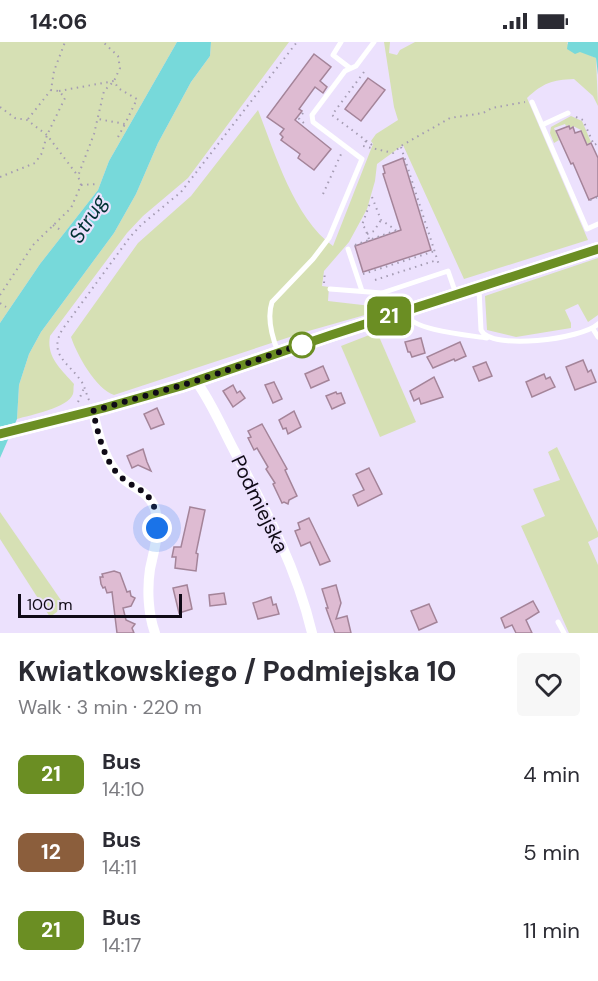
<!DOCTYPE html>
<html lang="en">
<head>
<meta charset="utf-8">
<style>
	body { margin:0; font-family:"DM Sans",sans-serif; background:#f7f7f7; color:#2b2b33; height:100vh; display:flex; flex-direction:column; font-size:22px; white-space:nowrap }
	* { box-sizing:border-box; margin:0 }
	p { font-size:20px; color:#7c7c81 }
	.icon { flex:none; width:33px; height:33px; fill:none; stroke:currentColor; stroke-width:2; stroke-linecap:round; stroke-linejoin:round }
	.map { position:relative; height:591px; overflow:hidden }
	.sheet { display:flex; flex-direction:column; background:#fff; flex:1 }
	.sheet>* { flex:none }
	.badge { padding:0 12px; border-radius:9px; font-size:21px; line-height:39px }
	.scale { position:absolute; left:18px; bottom:15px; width:164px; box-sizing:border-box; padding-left:6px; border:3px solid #0f0a16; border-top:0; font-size:16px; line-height:21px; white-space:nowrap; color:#0f0a16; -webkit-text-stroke:4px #ece1fd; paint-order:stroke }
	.you { position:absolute; width:30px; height:30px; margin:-15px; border:4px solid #fff; border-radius:50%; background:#1a73e8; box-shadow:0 0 0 9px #1a73e833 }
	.map>.badge { position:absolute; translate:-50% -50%; box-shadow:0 0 0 3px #fff }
	.round { display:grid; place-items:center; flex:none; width:63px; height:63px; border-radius:6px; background:#f7f7f7 }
	.head { display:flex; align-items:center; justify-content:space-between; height:102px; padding:0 18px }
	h1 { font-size:28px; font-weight:700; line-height:45px }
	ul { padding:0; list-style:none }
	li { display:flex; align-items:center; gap:18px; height:78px; padding:0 18px }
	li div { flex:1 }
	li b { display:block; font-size:22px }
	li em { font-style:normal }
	li .badge { min-width:66px; font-weight:700; text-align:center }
	.status { display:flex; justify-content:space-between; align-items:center; height:42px; padding:0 30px; background:#fff; direction:ltr }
	.status svg { height:16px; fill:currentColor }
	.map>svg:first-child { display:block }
	.green { fill:#d6e0b4 }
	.water { fill:#77d9da }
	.building { fill:#debbd2; stroke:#a48499; stroke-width:1.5 }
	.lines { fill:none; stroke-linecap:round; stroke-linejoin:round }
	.path { stroke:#a59cb3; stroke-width:2; stroke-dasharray:1.5 4.5; stroke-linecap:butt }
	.service { stroke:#fff; stroke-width:5 }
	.minor { stroke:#fff; stroke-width:10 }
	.tertiary { stroke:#fff; stroke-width:14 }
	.line-casing { stroke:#fff; stroke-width:14 }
	.line { stroke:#6b8e23; stroke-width:9 }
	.walk { stroke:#0f0a16; stroke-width:6; stroke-dasharray:0 10.8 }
	.stop-dot { fill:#fff; stroke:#6b8e23; stroke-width:3 }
	.labels { text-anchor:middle; stroke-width:4.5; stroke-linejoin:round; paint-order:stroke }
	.street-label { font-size:20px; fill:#0f0a16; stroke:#ece1fd }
	.water-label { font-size:21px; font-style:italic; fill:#003233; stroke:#ece1fd }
</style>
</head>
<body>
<div class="status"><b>14:06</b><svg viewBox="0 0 49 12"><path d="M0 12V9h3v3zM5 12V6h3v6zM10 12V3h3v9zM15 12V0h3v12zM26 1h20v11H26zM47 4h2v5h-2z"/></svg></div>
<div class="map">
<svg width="598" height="591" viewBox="0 0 598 591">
	<rect width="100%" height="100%" fill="#ece1fd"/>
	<g class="green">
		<polygon points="0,0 177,0 109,119 98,148 40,222 0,281"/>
		<path d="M211 0H289L188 136 143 174 127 191 50 294C46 315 61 327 74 342 73 345 74 349 73 352 68 366 30 373 17 377L19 343 29 312 41 290 114 191 136 152 158 101 191 40 210 14Z"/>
		<path d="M384 0H390L389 11 397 13 400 8 415 0H568L567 2 596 16 598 64 593 54 574 37C552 38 543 41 527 56L588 198 464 237 403 103 377 122 375 139 367 167 349 200 324 229 322 244 329 245 328 259 380 265 379 269 305 290 114 353C96 347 77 313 71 295L138 201 191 154 258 68C275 111 294 176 333 204L373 102 371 99 376 92 398 78 394 65Z"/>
		<polygon points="571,74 582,79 591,100 587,102 581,88 573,84 570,86 569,83 566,84 565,82 554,86 559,98 554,101 550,91 551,85"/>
		<polygon points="598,216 598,273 588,280 578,262 565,268 571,281 571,286 516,295 487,288 485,254"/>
		<polygon points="377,290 416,380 380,395 341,304"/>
		<polygon points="557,405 598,490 598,495 588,500 598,523 598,591 569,591 521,484 545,474 533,447 560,438 548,410"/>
		<polygon points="0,470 65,564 50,575 0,497"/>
	</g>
	<g class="water">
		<polygon points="177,0 211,0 210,14 191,40 158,101 136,152 114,191 41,290 29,312 19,343 17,377 0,416 0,281 40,222 98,148 109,119"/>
		<polygon points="568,0 598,0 598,33 596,16 580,10 575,12 567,7"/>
	</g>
	<g class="building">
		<polygon points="314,12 331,25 320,39 327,45 323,51 315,45 299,67 302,69 295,78 331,107 314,128 298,116 300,112 281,98 283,95 280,92 284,87 267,75"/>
		<polygon points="368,36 385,48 361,79 345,67"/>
		<polygon points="569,84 570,87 573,85 575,91 581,89 587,103 591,101 598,116 598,154 589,158 573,121 571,122 556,89"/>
		<polygon points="403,116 431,208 363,230 355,204 401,188 383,132 385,131 383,124"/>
		<polygon points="421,296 425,311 412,315 410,310 408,310 405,300"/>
		<polygon points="460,300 466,314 455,319 454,317 433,326 427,315"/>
		<polygon points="583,318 588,330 591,328 596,340 575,348 566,325"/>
		<polygon points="486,320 492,334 479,339 473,325"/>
		<polygon points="323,324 329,338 311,346 305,332"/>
		<polygon points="544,332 546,337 550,335 555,345 532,355 526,340"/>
		<polygon points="434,335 443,355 421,362 419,356 414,359 410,349"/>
		<polygon points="274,340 282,357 273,361 265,343"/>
		<polygon points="233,343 237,351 240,349 245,356 233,365 223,349"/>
		<polygon points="336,350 337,352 341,351 345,361 332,367 326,354"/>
		<polygon points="157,366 164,382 151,387 144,372"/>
		<polygon points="294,369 301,385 288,392 286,386 283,387 279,378"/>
		<polygon points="262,382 287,427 285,428 297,454 289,458 288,462 284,460 282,461 273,442 275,441 266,427 268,425 257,406 254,408 248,396 251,395 248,389"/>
		<polygon points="143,407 147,420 151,429 138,423 132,426 127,414"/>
		<polygon points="369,426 382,452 358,464 353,453 364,448 356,432"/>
		<polygon points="190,465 205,468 196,511 198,512 196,529 175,526 176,515 172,515 174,505 181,505"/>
		<polygon points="309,476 330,519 320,523 310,500 301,504 295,489 300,487 298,481"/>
		<polygon points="114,529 120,531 127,550 130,549 131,554 135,556 131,564 123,566 126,578 135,582 132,586 134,591 117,591 112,550 107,551 105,545 103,546 101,542 100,535 103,535 102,532"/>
		<polygon points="187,543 192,567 179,571 173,546"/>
		<polygon points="336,543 341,561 336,577 347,574 351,591 335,591 326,566 328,566 322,547"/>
		<polygon points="224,551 226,562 210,564 209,553"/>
		<polygon points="271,555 273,563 276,562 279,572 258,577 253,561"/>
		<polygon points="533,559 539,570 526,578 532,591 516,591 512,583 505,586 501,576"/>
		<polygon points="429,562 437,580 419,588 411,569"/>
	</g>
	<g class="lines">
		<g class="path">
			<polyline points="364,30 332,73 372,103"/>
			<polyline points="59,49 114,39 118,46 137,57 125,82 98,77"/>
			<polyline points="0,65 15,76 27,78 47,93 78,134"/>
			<polyline points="303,71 299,77 305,82"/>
			<polyline points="576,75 583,78 594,103 598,101"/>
			<polyline points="28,77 51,48 54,29 65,0"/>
			<polyline points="118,95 125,82"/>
			<polyline points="366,99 363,104 393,111 401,104 450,76 483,71 492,66 525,60"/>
			<polyline points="401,105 439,223"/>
			<polyline points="0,135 35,121 42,111 47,93 65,56 59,49 51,48"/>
			<polyline points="81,143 97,142"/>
			<polyline points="323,152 342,110"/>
			<polyline points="372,155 381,178 396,188"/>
			<polyline points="590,158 598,155"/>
			<polyline points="53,183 62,189"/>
			<polyline points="367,192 374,189 381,178"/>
			<polyline points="369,197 365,186 362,183 370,161"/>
			<polyline points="355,203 400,187"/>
			<polyline points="363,232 435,209"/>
			<polyline points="375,238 437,218"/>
			<polyline points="324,241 325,229"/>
			<polyline points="0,253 33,203 71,166 81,143 78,134 94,92 104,49 114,39 120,26 118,14 103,0"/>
			<polyline points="0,261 6,265"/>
			<path d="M89 358C86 352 85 344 81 339 69 321 48 313 62 288L130 195 141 183 181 150 297 0"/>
			<polyline points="78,360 84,346"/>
		</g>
		<g class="service">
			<polyline points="341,0 333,13 350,26"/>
			<polyline points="532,60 587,187 598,182"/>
			<polyline points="542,83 568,71"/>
			<polyline points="348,207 362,249"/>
			<polyline points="330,247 382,251 389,273"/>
			<path d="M479 247 481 288C491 309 582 297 598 282"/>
			<polyline points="382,251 448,229 456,252"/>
			<path d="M404 271C413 289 467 293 487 296"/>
			<polyline points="593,287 598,295"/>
			<path d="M278 310C272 295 267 275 272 260L313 217 329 196 362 117 313 80 312 73 345 29 356 24 374 0"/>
			<polyline points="558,580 564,591"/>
		</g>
		<g class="minor">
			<path d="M196 339C212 361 223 388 236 412 267 470 297 527 312 591"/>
			<path d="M93 369C97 389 104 418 119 433 131 446 149 448 155 467 161 486 154 508 150 527 147 547 148 572 155 591"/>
		</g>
		<polyline class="tertiary" points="0,392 93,369 181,344 331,293 598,207"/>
	</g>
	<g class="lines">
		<defs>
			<polyline id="line" points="0,392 104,366 181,344 331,293 598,207"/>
		</defs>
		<use href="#line" class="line-casing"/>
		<use href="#line" class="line"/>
		<path class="walk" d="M157 486C157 441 131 452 113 426 102 410 97 387 93 369L196 339 303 302 302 303"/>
	</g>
	<circle class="stop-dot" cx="302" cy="303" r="12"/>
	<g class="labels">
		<g class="street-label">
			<text transform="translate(260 462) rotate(64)" y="7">Podmiejska</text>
		</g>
		<g class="water-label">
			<text transform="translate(88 177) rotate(-58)" y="7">Strug</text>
		</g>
	</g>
</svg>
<div class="scale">100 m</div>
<div class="you" style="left:157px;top:486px"></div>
<b class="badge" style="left:389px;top:274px;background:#6b8e23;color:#fff">21</b>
</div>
<section class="sheet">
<div class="head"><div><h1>Kwiatkowskiego / Podmiejska 10</h1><p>Walk · 3 min · 220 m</p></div><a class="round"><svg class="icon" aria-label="heart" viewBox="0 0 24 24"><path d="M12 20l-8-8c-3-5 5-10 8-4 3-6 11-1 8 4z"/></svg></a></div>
<ul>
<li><span class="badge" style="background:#6b8e23;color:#fff">21</span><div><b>Bus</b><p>14:10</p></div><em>4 min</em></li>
<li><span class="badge" style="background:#8b5e3c;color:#fff">12</span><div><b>Bus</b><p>14:11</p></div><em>5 min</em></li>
<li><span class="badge" style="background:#6b8e23;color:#fff">21</span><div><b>Bus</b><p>14:17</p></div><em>11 min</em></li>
</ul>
</section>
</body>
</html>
